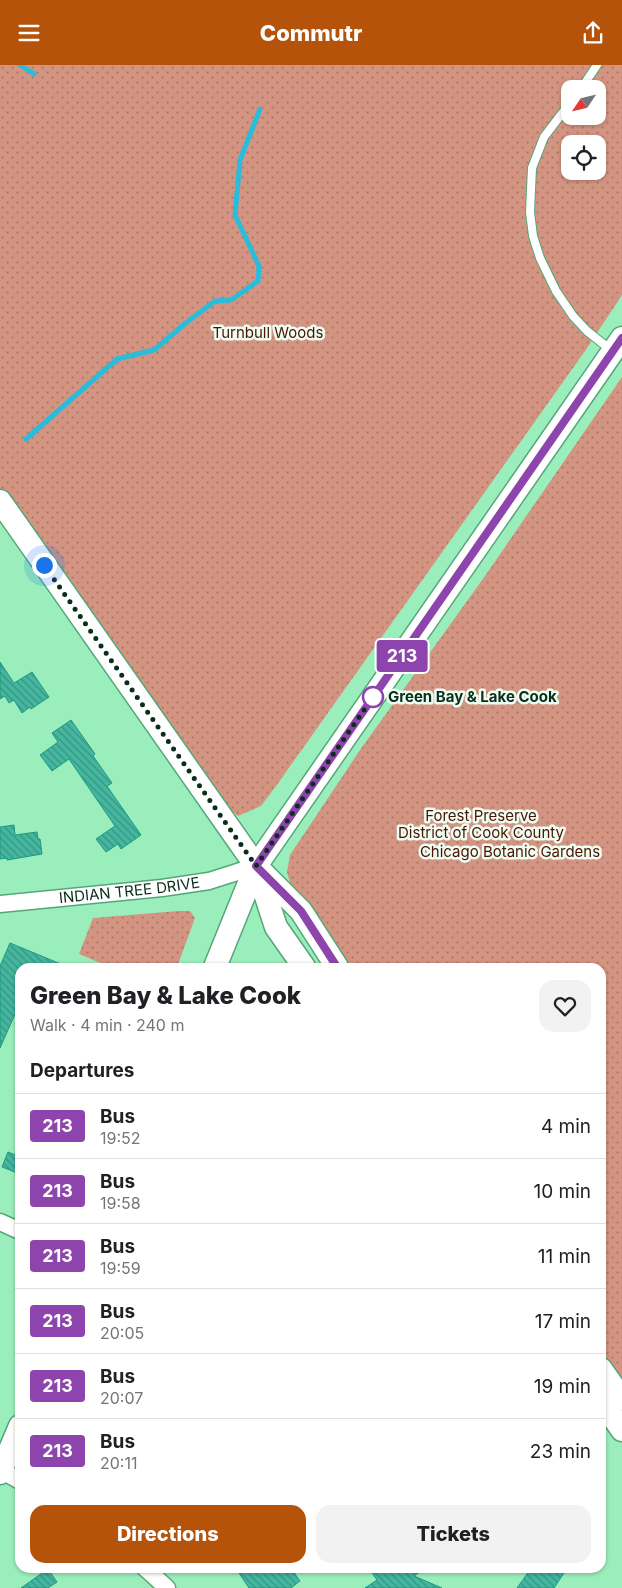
<!DOCTYPE html>
<html lang="en">
<head>
<meta charset="utf-8">
<style>
	body { margin:0; font-family:Inter,sans-serif; background:#f2f2f2; color:#202124; height:100vh; display:flex; flex-direction:column; font-size:19px; white-space:nowrap }
	* { box-sizing:border-box; margin:0 }
	p { font-size:16px; color:#757577 }
	.icon { flex:none; width:28px; height:28px; fill:none; stroke:currentColor; stroke-width:2; stroke-linecap:round; stroke-linejoin:round }
	.map { position:relative; flex:1; overflow:hidden }
	.details { position:absolute; left:15px; top:898px; width:591px; height:610px; display:flex; flex-direction:column; background:#fff; border-radius:15px; box-shadow:0 1px 4px #0004 }
	.details>* { flex:none }
	.badge { padding:0 10px; border-radius:4px; font-size:18px; line-height:32px }
	.needle { width:32px; rotate:235deg }
	.tools { position:absolute; left:561px; top:15px; display:grid; gap:10px }
	.tools a { display:grid; place-items:center; width:45px; height:45px; border-radius:10px; background:#fff; box-shadow:0 1px 4px #0004; font-size:25px }
	.you { position:absolute; width:25px; height:25px; margin:-12px; border:4px solid #fff; border-radius:50%; background:#1a73e8; box-shadow:0 0 0 8px #1a73e833 }
	.map>.badge { position:absolute; translate:-50% -50%; box-shadow:0 0 0 2px #fff }
	h2 { padding:0 15px; font-size:19px; line-height:45px }
	.round { display:grid; place-items:center; flex:none; width:52px; height:52px; border-radius:15px; background:#f2f2f2 }
	.head { display:flex; align-items:center; justify-content:space-between; height:85px; padding:0 15px }
	h1 { font-size:24px; font-weight:800; line-height:38px }
	.action { display:flex; gap:10px; margin-top:auto; padding:10px 15px }
	.action a { flex:1; height:58px; border-radius:15px; background:#b45309; color:#fff; font-size:20px; font-weight:800; line-height:58px; text-align:center }
	.action a+a { background:#f2f2f2; color:#202124 }
	ul { padding:0; list-style:none }
	li { display:flex; align-items:center; gap:15px; height:65px; padding:0 15px; border-top:1px solid #e0e0e0 }
	li div { flex:1 }
	li b { display:block; font-size:19px }
	li em { font-style:normal }
	li .badge { min-width:55px; font-weight:700; text-align:center }
	header { display:flex; justify-content:space-between; align-items:center; height:65px; padding:0 15px; background:#b45309; color:#fff; font-size:22px; font-weight:800 }
	.map>svg:first-child { display:block }
	.park { fill:url(#park-dots); fill-rule:evenodd }
	.lines { fill:none; stroke-linecap:round; stroke-linejoin:round }
	.stream { stroke:#2abcdb; stroke-width:5 }
	.building { fill:url(#building-back-hatch); stroke:#1c9a83 }
	.lane-casing { stroke:#54a778; stroke-width:10 }
	.street-casing { stroke:#54a778; stroke-width:19 }
	.secondary-casing { stroke:#54a778; stroke-width:25 }
	.lane { stroke:#fff; stroke-width:8 }
	.street { stroke:#fff; stroke-width:16 }
	.secondary { stroke:#fff; stroke-width:22 }
	.line-casing { stroke:#fff; stroke-width:11 }
	.line { stroke:#8e44ad; stroke-width:8 }
	.walk { stroke:#0a2e1b; stroke-width:5; stroke-dasharray:0 9 }
	.stop-dot { fill:#fff; stroke:#8e44ad; stroke-width:2.5 }
	.labels { text-anchor:middle; stroke-width:5; stroke-linejoin:round; paint-order:stroke }
	.park-label { font-size:15px; fill:#4d1302; stroke:#eefef3 }
	.stop-label { font-size:15px; font-weight:bold; fill:#0a2e1b; stroke:#eefef3; text-anchor:start }
	.street-label { font-size:15px; fill:#0a2e1b; stroke:#eefef3 }
</style>
</head>
<body>
<header><svg class="icon" aria-label="menu" viewBox="0 0 24 24"><path d="M4 6h16M4 12h16M4 18h16"/></svg>Commutr<svg class="icon" aria-label="share" viewBox="0 0 24 24"><path d="M12 15V3M7 8l5-5 5 5M5 13v7h14v-7"/></svg></header>
<div class="map">
<svg width="622" height="1523" viewBox="0 0 622 1523">
	<defs>
		<pattern id="park-dots" width="8" height="8" patternUnits="userSpaceOnUse" patternTransform="scale(1.25)"><rect width="8" height="8" fill="#d49482"/><path d="M2 2h.1M6 6h.1" fill="none" stroke="#aa796a" stroke-width="1.8" stroke-linecap="round"/></pattern>
		<pattern id="building-back-hatch" width="6" height="6" patternUnits="userSpaceOnUse" patternTransform="scale(1.25)"><rect width="6" height="6" fill="#45b69f"/><path d="M-1 5l2 2M0 0l6 6M5-1l2 2" fill="none" stroke="#389481"/></pattern>
	</defs>
	<rect width="100%" height="100%" fill="#9aeebb"/>
	<g class="park">
		<path d="M0 0H622V230L585 286 276 721 261 741 238 751 232 746 198 701 49 490 0 424ZM570 24H598V51H570ZM570 79H598V106H570Z"/>
		<polygon points="622,312 622,1321 601,1291 601,902 346,902 292,824 287,807 290,790 360,685 485,511"/>
		<polygon points="179,846 190,846 195,853 177,902 110,902 79,889 93,853"/>
	</g>
	<g class="lines">
		<g class="stream">
			<polyline points="20,0 34,9"/>
			<polyline points="26,374 117,294 154,285 187,257 215,236 231,235 258,216 259,201 235,150 240,95 260,44"/>
		</g>
	</g>
	<g class="building">
		<polygon points="0,597 14,618 32,607 49,632 31,644 30,642 22,648 14,635 9,638 5,631 0,634"/>
		<polygon points="71,655 95,689 93,691 112,718 107,721 141,770 121,784 118,779 106,787 96,774 115,761 69,694 52,706 40,690 58,677 52,668"/>
		<polygon points="14,760 15,770 37,767 38,774 40,774 42,789 7,795 7,793 0,794 0,762"/>
		<polygon points="10,878 68,902 20,902 20,938 0,983 0,901"/>
		<polygon points="8,1087 20,1092 20,1109 2,1102"/>
		<polygon points="235,1502 290,1502 300,1516 291,1523 249,1523"/>
		<polygon points="368,1502 427,1502 414,1511 442,1523 365,1523 377,1515"/>
		<polygon points="532,1502 568,1502 554,1523 517,1523"/>
		<polygon points="48,1504 57,1517 48,1523 21,1523"/>
	</g>
	<g class="lines">
		<defs>
			<g id="lane">
				<polyline points="581,24 597,0"/>
				<polyline points="570,38 544,72 532,103 530,147 533,171 540,193 556,226 573,251 587,266 611,285"/>
			</g>
			<g id="street">
				<path id="s1" d="M0 839 162 823 209 816 256 801"/>
				<polyline points="0,1157 20,1166"/>
				<polyline points="1,1405 20,1416"/>
				<polyline points="144,1502 167,1523"/>
			</g>
			<g id="secondary">
				<polyline points="0,436 256,801 301,846 337,902"/>
				<polyline points="257,804 276,862 304,902"/>
				<polyline points="215,902 256,801 622,273"/>
				<polyline points="601,1304 622,1334"/>
				<polyline points="601,1335 622,1365"/>
				<polyline points="0,1408 20,1361"/>
			</g>
		</defs>
		<use href="#lane" class="lane-casing"/>
		<use href="#street" class="street-casing"/>
		<use href="#secondary" class="secondary-casing"/>
		<use href="#lane" class="lane"/>
		<use href="#street" class="street"/>
		<use href="#secondary" class="secondary"/>
	</g>
	<g class="lines">
		<defs>
			<polyline id="line" points="337,902 301,846 256,801 622,273"/>
		</defs>
		<use href="#line" class="line-casing"/>
		<use href="#line" class="line"/>
		<polyline class="walk" points="44,500 256,801 373,632"/>
	</g>
	<circle class="stop-dot" cx="373" cy="632" r="10"/>
	<g class="labels">
		<g class="park-label">
			<text x="268" y="273">Turnbull Woods</text>
			<text x="481" y="756">Forest Preserve<tspan x="481" dy="17">District of Cook County</tspan></text>
			<text x="510" y="792">Chicago Botanic Gardens</text>
		</g>
		<g class="stop-label">
			<text x="388" y="637">Green Bay &amp; Lake Cook</text>
		</g>
		<g class="street-label">
			<text dy="5" stroke="none"><textPath href="#s1" startOffset="130">INDIAN TREE DRIVE</textPath></text>
		</g>
	</g>
</svg>
<div class="tools">
<a><svg class="needle" viewBox="-14 -14 28 28"><path d="M0-13l5 13h-10z" fill="#e53935"/><path d="M0 13l5-13h-10z" fill="#757577"/></svg></a>
<a><svg class="icon" aria-label="locate" viewBox="0 0 24 24"><circle cx="12" cy="12" r="6"/><path d="M12 2v4M12 18v4M2 12h4M18 12h4"/></svg></a>
</div>
<div class="you" style="left:44px;top:500px"></div>
<b class="badge" style="left:402px;top:591px;background:#8e44ad;color:#fff">213</b>
<section class="details">
<div class="head"><div><h1>Green Bay &amp; Lake Cook</h1><p>Walk · 4 min · 240 m</p></div><a class="round"><svg class="icon" aria-label="heart" viewBox="0 0 24 24"><path d="M12 20l-8-8c-3-5 5-10 8-4 3-6 11-1 8 4z"/></svg></a></div>
<h2>Departures</h2>
<ul>
<li><span class="badge" style="background:#8e44ad;color:#fff">213</span><div><b>Bus</b><p>19:52</p></div><em>4 min</em></li>
<li><span class="badge" style="background:#8e44ad;color:#fff">213</span><div><b>Bus</b><p>19:58</p></div><em>10 min</em></li>
<li><span class="badge" style="background:#8e44ad;color:#fff">213</span><div><b>Bus</b><p>19:59</p></div><em>11 min</em></li>
<li><span class="badge" style="background:#8e44ad;color:#fff">213</span><div><b>Bus</b><p>20:05</p></div><em>17 min</em></li>
<li><span class="badge" style="background:#8e44ad;color:#fff">213</span><div><b>Bus</b><p>20:07</p></div><em>19 min</em></li>
<li><span class="badge" style="background:#8e44ad;color:#fff">213</span><div><b>Bus</b><p>20:11</p></div><em>23 min</em></li>
</ul>
<div class="action"><a>Directions</a><a>Tickets</a></div>
</section>
</div>
</body>
</html>
